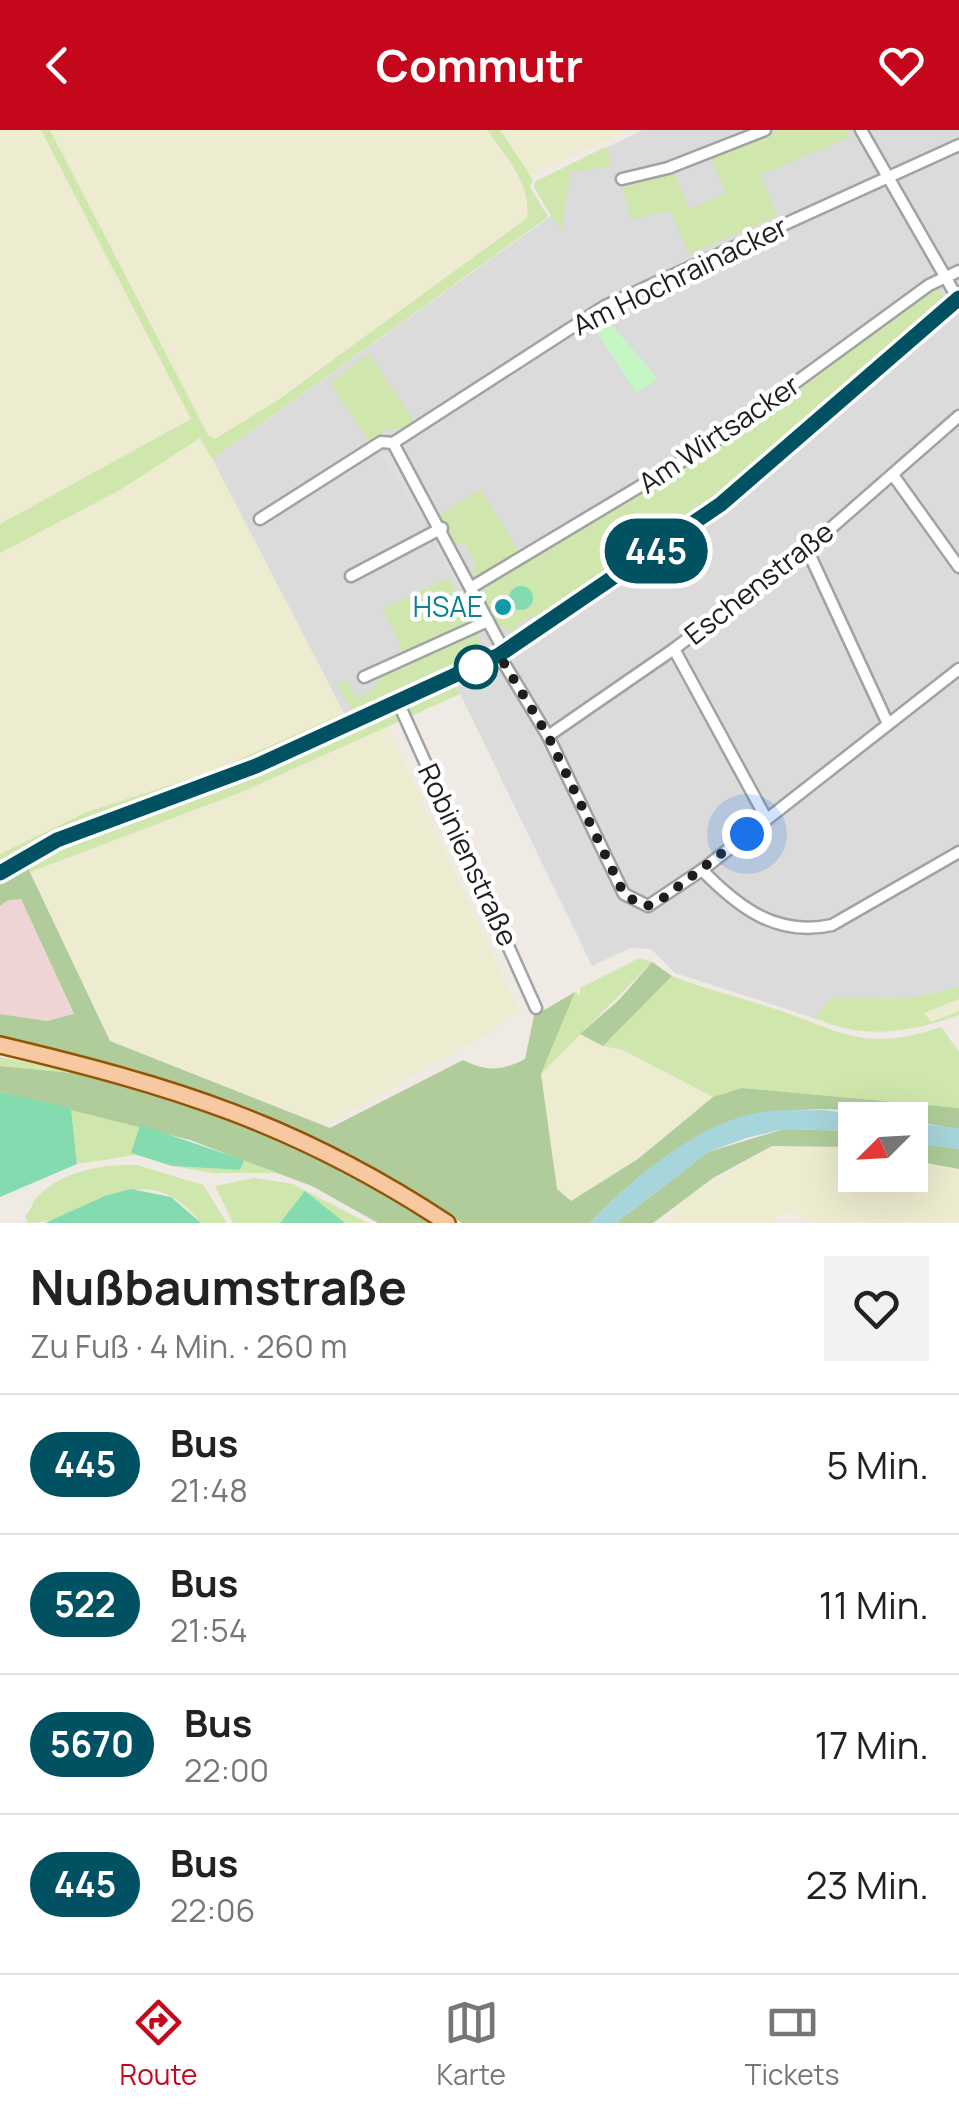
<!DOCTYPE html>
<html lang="de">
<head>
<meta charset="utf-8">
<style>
	body { margin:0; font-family:Manrope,sans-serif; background:#f2f2f2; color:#222; height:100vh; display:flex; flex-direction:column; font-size:38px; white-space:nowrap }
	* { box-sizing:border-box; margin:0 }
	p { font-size:32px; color:#767676 }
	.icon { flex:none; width:55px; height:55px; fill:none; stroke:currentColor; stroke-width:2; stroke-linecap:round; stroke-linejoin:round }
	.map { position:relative; height:1093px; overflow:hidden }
	.details { display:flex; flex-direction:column; background:#fff; flex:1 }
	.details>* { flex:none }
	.badge { padding:0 20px; border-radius:32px; font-size:35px; line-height:65px }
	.needle { width:65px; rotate:246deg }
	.controls { position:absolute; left:838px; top:972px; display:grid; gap:20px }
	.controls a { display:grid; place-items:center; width:90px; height:90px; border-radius:0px; background:#fff; box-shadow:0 10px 40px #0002; font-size:50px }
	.you { position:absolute; width:50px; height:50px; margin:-25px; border:8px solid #fff; border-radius:50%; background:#1a73e8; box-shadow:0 0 0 15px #1a73e833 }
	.map>.badge { position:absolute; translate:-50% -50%; box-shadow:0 0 0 5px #fff }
	.round { display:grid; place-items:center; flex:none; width:105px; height:105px; border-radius:0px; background:#f2f2f2 }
	.head { display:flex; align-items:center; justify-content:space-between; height:170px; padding:0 30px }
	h1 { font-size:48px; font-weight:700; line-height:75px }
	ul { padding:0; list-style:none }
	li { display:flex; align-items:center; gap:30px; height:140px; padding:0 30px; border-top:2px solid #e0e0e0 }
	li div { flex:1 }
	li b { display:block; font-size:38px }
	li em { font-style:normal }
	li .badge { min-width:110px; font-weight:700; text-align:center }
	header { display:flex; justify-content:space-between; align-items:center; height:130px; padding:0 30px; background:#c5071c; color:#fff; font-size:45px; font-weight:700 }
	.menu { display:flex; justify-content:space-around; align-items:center; height:140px; border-top:2px solid #e0e0e0; background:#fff; font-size:28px; color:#767676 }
	.menu a { display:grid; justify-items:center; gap:5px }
	.menu .on { color:#c5071c }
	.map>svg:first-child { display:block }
	.residential { fill:#dcdbdb }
	.commercial { fill:#efd4d6 }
	.farmland { fill:#edecd0 }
	.grass { fill:#cfe7ac }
	.forest { fill:#afcc9a }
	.park { fill:#c4f7c3 }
	.pitch { fill:#85dbb0 }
	.parking { fill:#dedede }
	.water { fill:#a6d5db }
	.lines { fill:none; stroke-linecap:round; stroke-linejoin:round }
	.street-casing { stroke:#a2a2a2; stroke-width:15 }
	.secondary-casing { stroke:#717109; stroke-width:19 }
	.primary-casing { stroke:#925405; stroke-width:20 }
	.street { stroke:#fff; stroke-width:10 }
	.secondary { stroke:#f7f3ba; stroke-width:14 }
	.primary { stroke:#f8c8a0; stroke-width:15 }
	.line-casing { stroke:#fff; stroke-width:22 }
	.line { stroke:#005262; stroke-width:15 }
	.walk { stroke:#1e1e1e; stroke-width:10; stroke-dasharray:0 18 }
	.culture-dot { fill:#0f9aa8; stroke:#fff; stroke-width:4 }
	.stop-dot { fill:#fff; stroke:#005262; stroke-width:5 }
	.labels { text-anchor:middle; stroke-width:9; stroke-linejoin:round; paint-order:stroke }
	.street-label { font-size:28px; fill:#1e1e1e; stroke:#fff }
	.culture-label { font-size:28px; fill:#0d838f; stroke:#fff; text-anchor:end }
</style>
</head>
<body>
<header><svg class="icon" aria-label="back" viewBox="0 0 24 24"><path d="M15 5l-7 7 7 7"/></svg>Commutr<svg class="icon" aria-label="heart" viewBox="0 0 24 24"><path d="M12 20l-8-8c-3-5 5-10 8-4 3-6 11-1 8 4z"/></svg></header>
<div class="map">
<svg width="959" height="1093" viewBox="0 0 959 1093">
	<rect width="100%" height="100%" fill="#efeae4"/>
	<polygon class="residential" points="643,0 959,0 959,857 904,869 833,867 814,888 675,843 651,819 630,818 592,836 451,545 347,590 212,329 551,86 534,57 535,52"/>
	<polygon class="commercial" points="8,769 21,769 74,885 47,891 0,884 0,776"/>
	<g class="farmland">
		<polygon points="0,0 41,0 191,289 0,394"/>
		<polygon points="50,0 487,0 521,53 529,74 527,88 278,270 215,309 208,305"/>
		<polygon points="500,0 628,0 528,45"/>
		<polygon points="201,307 344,583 213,641 87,682 0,724 0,423 120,360"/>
		<polygon points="388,597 518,880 500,896 326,995 110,911 30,742 242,662"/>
		<polygon points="959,869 959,881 930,892 924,883"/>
		<polygon points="580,904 623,920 713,967 638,1029 572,1072 557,1059 541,944"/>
		<polygon points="772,1016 855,1017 855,1045 910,1045 910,1030 959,1039 959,1093 814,1093 789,1082 764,1093 668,1093 681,1071"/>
	</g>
	<g class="grass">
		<path d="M41 0H50L208 305 215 309 278 270 527 88C532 56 505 25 487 0H500L533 50 530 57 548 87 212 329 200 308 120 360 0 423V394L191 289Z"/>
		<polygon points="778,0 847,0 850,7 760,45 778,86 689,124 670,81 631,90 623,57 674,42 689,79 726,64 711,28"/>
		<polygon points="607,16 611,36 570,42 562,102 534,57 535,52"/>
		<path d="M937 156 944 168 926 187C812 289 675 427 536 489L533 485 516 495 518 500 513 502 495 493 482 465 488 453 701 324Z"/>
		<polygon points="369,224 413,289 404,298 387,300 369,311 330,253"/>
		<polygon points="480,359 521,424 477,446 469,440 476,436 464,412 456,416 440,385"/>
		<polygon points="449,448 472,492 403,523 383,478"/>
		<polygon points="477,501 483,526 359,584 354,583 337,554 347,550 357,568 373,561 379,544"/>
		<polygon points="455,554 460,564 242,662 30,742 26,734 95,702 210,662"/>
		<polygon points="344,583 347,590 249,634 56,704 0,736 0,724 87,682 213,641"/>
		<polygon points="639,828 652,832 541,944 575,862 580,865 580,858"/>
		<path d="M672 846C703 859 737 866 769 877 841 900 861 924 941 897L959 922V978L742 958 713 967 623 920 603 916Z"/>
		<path d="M959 857V869L924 883 931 892 959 881V885C907 903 866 910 814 888L833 867 904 869Z"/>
		<polygon points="0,927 101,946 0,936"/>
		<polygon points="71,978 140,995 132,1023 136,1025 77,1034"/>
		<polygon points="244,1030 276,1043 212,1043 172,1036 239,1040"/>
		<path d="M137 1035 203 1055 227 1093H201C140 1017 93 1093 28 1093L25 1086C33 1079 30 1075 37 1067 62 1041 101 1034 137 1035Z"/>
		<polygon points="254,1048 293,1054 368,1093 233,1093 215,1056"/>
	</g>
	<g class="forest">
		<path d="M26 734 110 911 330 998 463 930C487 942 502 941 525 929L534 886 575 862 541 944 557 1059 571 1071 638 1029 713 967 742 958 959 978V999C922 994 892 985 855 981 741 970 667 1013 590 1093H462L364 1032 255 980 134 939 0 909V884L47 891 74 884 21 769 8 770 0 776V751Z"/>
		<polygon points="652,832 672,846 603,916 580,904 619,870"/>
		<polygon points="0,936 101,946 202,977 319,1026 433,1093 378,1093 312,1056 190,1010 0,962"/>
		<polygon points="784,999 855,1001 855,1017 772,1016 713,1048 653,1093 616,1093 708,1022"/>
		<polygon points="910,1012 959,1019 959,1039 910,1030"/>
	</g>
	<polygon class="park" points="604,186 658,249 636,263 592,194"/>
	<g class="pitch">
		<circle cx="521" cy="468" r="12"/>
		<polygon points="0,962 71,978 77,1034 0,1067"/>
		<polygon points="140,995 244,1030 240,1040 172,1036 131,1023"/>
		<polygon points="131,1059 171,1067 201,1093 45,1093 105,1066"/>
		<polygon points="305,1061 345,1093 280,1093"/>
	</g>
	<g class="parking">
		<polygon points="389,322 428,387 422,391 382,326"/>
		<polygon points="441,409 478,480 470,484 434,413"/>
	</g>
	<g class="water">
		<path d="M824 980 899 990H855V1001L784 999 746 1008 708 1022 616 1093H590C634 1047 696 994 760 982 780 979 803 981 824 980Z"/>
		<polygon points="910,992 959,999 959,1019 910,1012"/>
	</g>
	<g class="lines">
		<defs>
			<g id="street">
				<polyline points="861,0 958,169"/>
				<polyline points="622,49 668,38 765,0"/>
				<polyline points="393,313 504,521"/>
				<polyline points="893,345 959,437"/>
				<polyline points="260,389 381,312 393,313 605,176 959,15"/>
				<polyline points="807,419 888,594"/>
				<polyline points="351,446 442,398"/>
				<polyline points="472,457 714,312 929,155 959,141"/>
				<polyline points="674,519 766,688"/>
				<polyline points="499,525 548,606 624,764 648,776 702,740 959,539"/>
				<polyline points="364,547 488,491"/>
				<polyline points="398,572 536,878"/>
				<polyline points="548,606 674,519 807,419 959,286"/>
				<path d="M702 740C739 778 777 807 832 795L959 722"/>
			</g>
			<polyline id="secondary" points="0,743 57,710 256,636 499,525 721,374 959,168"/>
			<path id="primary" d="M0 915C173 956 297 994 447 1093"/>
		</defs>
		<use href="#street" class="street-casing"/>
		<use href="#secondary" class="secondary-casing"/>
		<use href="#primary" class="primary-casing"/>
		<use href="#street" class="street"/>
		<use href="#secondary" class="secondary"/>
		<use href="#primary" class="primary"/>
	</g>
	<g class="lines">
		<defs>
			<polyline id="line" points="0,743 57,710 256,636 499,525 721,374 959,168"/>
		</defs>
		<use href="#line" class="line-casing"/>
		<use href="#line" class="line"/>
		<polyline class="walk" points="476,537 499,525 548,606 624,764 642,776 654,775 747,704"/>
	</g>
	<circle class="culture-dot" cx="503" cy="477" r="10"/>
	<circle class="stop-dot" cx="476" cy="537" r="20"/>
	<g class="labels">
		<g class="street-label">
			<text transform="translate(680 146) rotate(-26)" y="10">Am Hochrainacker</text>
			<text transform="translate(719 304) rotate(-34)" y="10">Am Wirtsacker</text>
			<text transform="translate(759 453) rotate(-38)" y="10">Eschenstraße</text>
			<text transform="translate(468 725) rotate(65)" y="10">Robinienstraße</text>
		</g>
		<g class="culture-label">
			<text x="483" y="487">HSAE</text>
		</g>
	</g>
</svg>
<div class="controls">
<a><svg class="needle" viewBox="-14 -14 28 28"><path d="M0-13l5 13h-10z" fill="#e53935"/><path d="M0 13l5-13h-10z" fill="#767676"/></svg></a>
</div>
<div class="you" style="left:747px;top:704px"></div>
<b class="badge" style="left:656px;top:421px;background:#005262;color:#fff">445</b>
</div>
<section class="details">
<div class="head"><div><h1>Nußbaumstraße</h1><p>Zu Fuß · 4 Min. · 260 m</p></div><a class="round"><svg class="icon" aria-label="heart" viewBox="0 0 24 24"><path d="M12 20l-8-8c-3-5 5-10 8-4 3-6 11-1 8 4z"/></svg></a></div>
<ul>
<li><span class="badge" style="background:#005262;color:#fff">445</span><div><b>Bus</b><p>21:48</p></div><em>5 Min.</em></li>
<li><span class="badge" style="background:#005262;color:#fff">522</span><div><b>Bus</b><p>21:54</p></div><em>11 Min.</em></li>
<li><span class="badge" style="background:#005262;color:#fff">5670</span><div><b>Bus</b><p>22:00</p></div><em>17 Min.</em></li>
<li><span class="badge" style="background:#005262;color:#fff">445</span><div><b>Bus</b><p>22:06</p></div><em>23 Min.</em></li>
</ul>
</section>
<nav class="menu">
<a class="on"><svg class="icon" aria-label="directions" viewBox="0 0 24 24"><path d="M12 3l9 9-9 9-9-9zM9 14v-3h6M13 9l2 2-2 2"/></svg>Route</a>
<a><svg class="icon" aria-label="map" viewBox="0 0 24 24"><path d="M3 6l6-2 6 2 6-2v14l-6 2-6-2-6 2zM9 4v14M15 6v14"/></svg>Karte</a>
<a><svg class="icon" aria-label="tickets" viewBox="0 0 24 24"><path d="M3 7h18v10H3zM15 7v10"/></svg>Tickets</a>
</nav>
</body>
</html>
